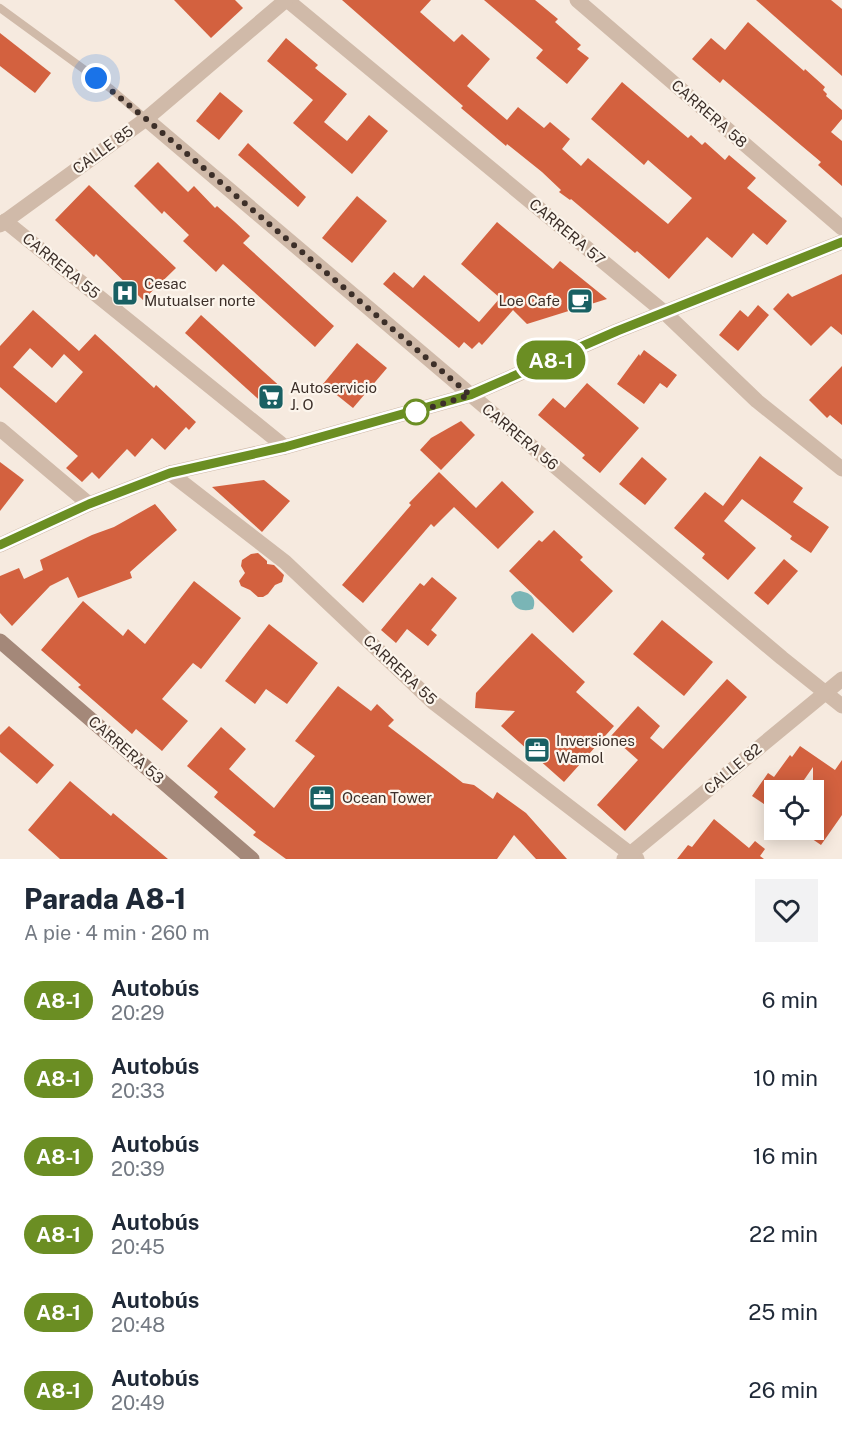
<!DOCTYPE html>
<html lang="es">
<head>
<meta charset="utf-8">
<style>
	body { margin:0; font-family:"Public Sans",sans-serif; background:#f2f2f3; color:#1f2937; height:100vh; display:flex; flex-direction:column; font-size:22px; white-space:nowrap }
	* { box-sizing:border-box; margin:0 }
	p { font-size:20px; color:#747a83 }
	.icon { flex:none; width:33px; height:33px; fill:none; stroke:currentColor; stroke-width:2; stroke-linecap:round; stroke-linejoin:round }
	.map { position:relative; height:859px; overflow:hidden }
	.sheet { display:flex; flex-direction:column; background:#fff; flex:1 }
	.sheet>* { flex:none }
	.badge { padding:0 12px; border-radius:20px; font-size:21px; line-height:39px }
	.buttons { position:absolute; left:764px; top:780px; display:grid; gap:12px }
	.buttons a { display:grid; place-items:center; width:60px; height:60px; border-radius:0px; background:#fff; box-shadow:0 3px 15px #0003; font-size:30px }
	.you { position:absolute; width:30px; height:30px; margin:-15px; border:4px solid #fff; border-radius:50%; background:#1a73e8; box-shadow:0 0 0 9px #1a73e833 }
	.map>.badge { position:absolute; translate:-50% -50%; box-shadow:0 0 0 3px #fff }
	.round { display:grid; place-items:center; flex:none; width:63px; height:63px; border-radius:0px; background:#f2f2f3 }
	.headline { display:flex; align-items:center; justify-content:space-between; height:102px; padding:0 24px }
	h1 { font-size:28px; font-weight:800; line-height:45px }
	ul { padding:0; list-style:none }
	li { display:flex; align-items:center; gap:18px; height:78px; padding:0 24px }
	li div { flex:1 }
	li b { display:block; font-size:22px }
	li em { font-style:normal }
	li .badge { min-width:66px; font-weight:700; text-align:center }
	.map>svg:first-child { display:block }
	.water { fill:#7ab5b6 }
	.building { fill:#d3613f; fill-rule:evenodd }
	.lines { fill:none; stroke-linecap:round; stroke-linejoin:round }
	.service { stroke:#d0baa9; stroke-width:8 }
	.minor { stroke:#d0baa9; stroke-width:15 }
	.tertiary { stroke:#d0baa9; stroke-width:15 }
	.secondary { stroke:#a48879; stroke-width:15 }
	.line-casing { stroke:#fff; stroke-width:14 }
	.line { stroke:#6b8e23; stroke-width:9 }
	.walk { stroke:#3c2f29; stroke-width:6; stroke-dasharray:0 10.8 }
	.stop-dot { fill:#fff; stroke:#6b8e23; stroke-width:3 }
	.labels { text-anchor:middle; stroke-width:4.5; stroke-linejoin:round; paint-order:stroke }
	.street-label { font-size:15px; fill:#3c2f29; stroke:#fcf5ec }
	.poi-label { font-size:15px; fill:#3c2f29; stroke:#fcf5ec; text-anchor:start }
</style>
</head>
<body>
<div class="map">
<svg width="842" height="859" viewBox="0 0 842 859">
	<rect width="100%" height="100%" fill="#f6eadf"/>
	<path class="water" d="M520 591C531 593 537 598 533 609 522 613 512 608 511 596L515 592Z"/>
	<g class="building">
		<polygon points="174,0 235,0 243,8 211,38"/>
		<polygon points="342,0 431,0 420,12 454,42 462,34 490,59 467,86 507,120 518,107 544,128 550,122 570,139 562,149 581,166 588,158 668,224 692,198 648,160 644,165 591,119 622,82 688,138 691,135 702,145 705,142 725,160 729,155 756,178 747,188 787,221 767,245 753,233 732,258 707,237 669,279 637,251 635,253 571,199 570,200 559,192 561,190 542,172 507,144 506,146 461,108 463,106"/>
		<polygon points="484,0 535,0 558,19 555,22 581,45 577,49 589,58 567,84 536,58 543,50"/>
		<polygon points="756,0 831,0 842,9 842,76"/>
		<polygon points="748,22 804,71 805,69 825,87 823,90 827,94 826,96 842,110 842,119 831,132 842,141 842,186 818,165 821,162 796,141 723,79 720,83 692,59 711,38 725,50"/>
		<polygon points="0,33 51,73 35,93 0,66"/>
		<polygon points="286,38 318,65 315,68 347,94 324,122 347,141 369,115 388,131 352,174 293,123 313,100 267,61"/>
		<polygon points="220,92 243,111 219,140 196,121"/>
		<polygon points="248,143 306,197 298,207 238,155"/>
		<polygon points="158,162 188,192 194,186 215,208 217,206 235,222 250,236 243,243 334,326 315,347 223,264 216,272 183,241 189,235 164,211 162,214 134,186"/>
		<polygon points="89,185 176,268 143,300 96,254 94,257 55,220"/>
		<polygon points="357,196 387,221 352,263 322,238"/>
		<polygon points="497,222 553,269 560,261 607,299 527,324 513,310 482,345 479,342 472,349 464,342 459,348 383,284 394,272 413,288 424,275 479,322 500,298 461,264"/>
		<polygon points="842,274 842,335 831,326 811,346 773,309 788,293 792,297"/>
		<polygon points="758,305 769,315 738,351 719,335 740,310 748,317"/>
		<path d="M33 310 79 351 95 334 154 388 156 385 196 422 189 430 186 427 165 450 152 438 135 457 127 449 99 479 92 472 82 482 66 468 78 456 0 387V346ZM30 348 52 368 64 354 83 372 56 403 13 367Z"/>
		<polygon points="201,315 284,390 267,407 185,333"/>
		<polygon points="357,343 387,368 353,408 323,384"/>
		<polygon points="644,350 677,375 667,388 660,383 644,404 617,384 639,354 640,356"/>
		<polygon points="842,366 842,425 830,415 827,418 809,400"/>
		<polygon points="587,383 639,428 600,473 582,458 585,455 538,415 553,398 565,408"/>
		<polygon points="461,421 475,435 441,470 420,450 431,438"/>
		<polygon points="760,456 803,488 793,502 829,527 811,553 790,539 792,536 742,499 724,521 756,548 728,580 702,558 705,554 674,528 705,492 723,506"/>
		<polygon points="642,457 667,479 645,505 619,484"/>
		<polygon points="0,462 24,480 0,511"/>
		<polygon points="439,472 476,508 502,481 534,512 498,549 454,507 434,527 431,524 363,603 342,585 411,505 409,503"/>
		<polygon points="264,480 290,501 262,532 212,487"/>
		<polygon points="155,504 177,530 130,572 132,578 78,598 68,577 50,586 12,626 0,613 0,576 19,568 24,579 43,570 40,560 92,535 114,527"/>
		<polygon points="554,530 583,557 580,560 613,591 573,633 509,571 539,540 542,542"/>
		<polygon points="258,553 267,561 267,564 274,565 284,575 282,582 275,585 268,594 263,597 258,597 250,590 241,586 239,581 245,573 241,566 242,560 251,554"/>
		<polygon points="784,559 798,571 768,605 754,593"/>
		<polygon points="432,577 457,598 431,630 437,635 428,646 407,629 396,643 381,630 420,583 424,586"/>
		<polygon points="194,581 241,618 201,669 193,663 162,699 188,721 162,751 136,729 132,734 78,687 81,685 41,650 83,601 123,636 128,629 145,644"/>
		<polygon points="662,620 713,662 684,696 633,654"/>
		<polygon points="269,624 318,663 287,704 266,689 255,704 225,681"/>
		<polygon points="532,633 585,682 576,692 614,726 564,782 501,726 515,711 475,708 476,693"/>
		<polygon points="727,679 747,697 625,831 597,805 638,760 611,736 638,706 660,726 650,738 663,749"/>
		<polygon points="338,686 371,711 377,704 394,720 388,726 463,783 474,785 493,799 497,792 526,813 567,859 536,859 514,835 497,859 286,859 253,835 256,832 214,797 218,792 187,766 221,727 246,749 229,769 274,808 315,756 295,741"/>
		<polygon points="9,726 54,765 37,784 0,752 0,735"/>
		<polygon points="800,746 835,770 842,760 842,815 821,845 805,834 808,830 813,830 813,767 797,790 774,790 774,795 767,806 752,796 768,773 774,777 790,755 792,757"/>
		<polygon points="70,781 111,816 113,813 168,859 60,859 28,830"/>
		<polygon points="714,819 749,848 755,841 765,849 760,856 764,859 677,859 688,845 692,847"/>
	</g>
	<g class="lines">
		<polyline class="service" points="0,8 111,89 146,119"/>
		<g class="minor">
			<polyline points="287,0 664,312 757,401 842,469"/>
			<polyline points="577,0 842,228"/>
			<polyline points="146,119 604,508 782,658 842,706"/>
			<polyline points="5,221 285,447"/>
			<polyline points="0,225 146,119 286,0"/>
			<polyline points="0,429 89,504"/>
			<polyline points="170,473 285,562 433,702 637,859"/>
		</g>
		<g class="tertiary">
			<polyline points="0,545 89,504 170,473 285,447 470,395 617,331 842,242"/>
			<polyline points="624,859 842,679"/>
		</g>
		<polyline class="secondary" points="0,641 252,859"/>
	</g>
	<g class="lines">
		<defs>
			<polyline id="line" points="0,545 89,504 170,473 285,447 470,395 617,331 842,242"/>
		</defs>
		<use href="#line" class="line-casing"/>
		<use href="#line" class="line"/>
		<polyline class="walk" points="96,78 146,119 470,395 416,412"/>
	</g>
	<defs>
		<symbol id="hospital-square" viewBox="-11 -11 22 22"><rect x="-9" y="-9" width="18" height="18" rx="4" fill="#196063" stroke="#fcf5ec"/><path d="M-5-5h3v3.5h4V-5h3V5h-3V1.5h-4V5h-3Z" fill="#fff"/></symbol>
		<symbol id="cafe-square" viewBox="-11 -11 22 22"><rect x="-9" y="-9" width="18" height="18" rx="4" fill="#196063" stroke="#fcf5ec"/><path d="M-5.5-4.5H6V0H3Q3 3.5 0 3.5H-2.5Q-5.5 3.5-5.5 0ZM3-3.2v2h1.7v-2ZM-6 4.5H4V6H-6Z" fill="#fff"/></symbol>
		<symbol id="supermarket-square" viewBox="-11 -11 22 22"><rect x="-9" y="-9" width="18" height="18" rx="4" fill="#196063" stroke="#fcf5ec"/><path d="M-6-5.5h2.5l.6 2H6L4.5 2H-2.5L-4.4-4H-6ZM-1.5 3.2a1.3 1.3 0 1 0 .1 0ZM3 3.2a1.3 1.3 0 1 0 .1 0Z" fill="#fff"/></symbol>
		<symbol id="office-square" viewBox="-11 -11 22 22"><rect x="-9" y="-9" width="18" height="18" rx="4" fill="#196063" stroke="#fcf5ec"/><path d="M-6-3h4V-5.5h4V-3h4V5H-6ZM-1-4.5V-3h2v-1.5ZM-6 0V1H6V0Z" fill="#fff"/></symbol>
	</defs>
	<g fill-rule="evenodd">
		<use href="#hospital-square" x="110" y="278" width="30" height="30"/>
		<use href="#cafe-square" x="565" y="286" width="30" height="30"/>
		<use href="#supermarket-square" x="256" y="382" width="30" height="30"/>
		<use href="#office-square" x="522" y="735" width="30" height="30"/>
		<use href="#office-square" x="307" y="783" width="30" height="30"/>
	</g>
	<circle class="stop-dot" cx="416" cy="412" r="12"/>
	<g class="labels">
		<g class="street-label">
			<text transform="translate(709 114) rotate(41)" y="5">CARRERA 58</text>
			<text transform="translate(103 150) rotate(-36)" y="5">CALLE 85</text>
			<text transform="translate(567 232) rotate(40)" y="5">CARRERA 57</text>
			<text transform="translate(61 266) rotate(39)" y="5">CARRERA 55</text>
			<text transform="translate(520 437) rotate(40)" y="5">CARRERA 56</text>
			<text transform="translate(400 670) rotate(43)" y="5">CARRERA 55</text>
			<text transform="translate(126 750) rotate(41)" y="5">CARRERA 53</text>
			<text transform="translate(733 769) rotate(-40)" y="5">CALLE 82</text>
		</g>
		<g class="poi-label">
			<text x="144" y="289">Cesac<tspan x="144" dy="17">Mutualser norte</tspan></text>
			<text x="560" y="306" text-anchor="end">Loe Cafe</text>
			<text x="290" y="393">Autoservicio<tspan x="290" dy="17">J. O</tspan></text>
			<text x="556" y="746">Inversiones<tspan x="556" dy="17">Wamol</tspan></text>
			<text x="342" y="803">Ocean Tower</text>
		</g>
	</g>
</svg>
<div class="buttons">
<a><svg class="icon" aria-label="locate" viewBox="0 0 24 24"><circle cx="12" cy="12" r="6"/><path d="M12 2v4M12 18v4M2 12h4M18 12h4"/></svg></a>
</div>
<div class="you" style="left:96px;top:78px"></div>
<b class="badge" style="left:551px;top:360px;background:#6b8e23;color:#fff">A8-1</b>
</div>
<section class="sheet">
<div class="headline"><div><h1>Parada A8-1</h1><p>A pie · 4 min · 260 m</p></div><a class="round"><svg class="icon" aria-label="heart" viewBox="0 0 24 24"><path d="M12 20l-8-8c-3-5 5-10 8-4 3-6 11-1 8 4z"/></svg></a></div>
<ul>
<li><span class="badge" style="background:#6b8e23;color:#fff">A8-1</span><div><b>Autobús</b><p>20:29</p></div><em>6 min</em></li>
<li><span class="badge" style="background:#6b8e23;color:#fff">A8-1</span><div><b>Autobús</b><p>20:33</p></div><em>10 min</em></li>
<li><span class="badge" style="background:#6b8e23;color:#fff">A8-1</span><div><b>Autobús</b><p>20:39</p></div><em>16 min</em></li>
<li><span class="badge" style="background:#6b8e23;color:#fff">A8-1</span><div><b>Autobús</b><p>20:45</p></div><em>22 min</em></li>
<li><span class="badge" style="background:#6b8e23;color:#fff">A8-1</span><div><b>Autobús</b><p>20:48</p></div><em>25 min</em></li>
<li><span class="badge" style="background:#6b8e23;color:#fff">A8-1</span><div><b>Autobús</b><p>20:49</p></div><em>26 min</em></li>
</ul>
</section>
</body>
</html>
